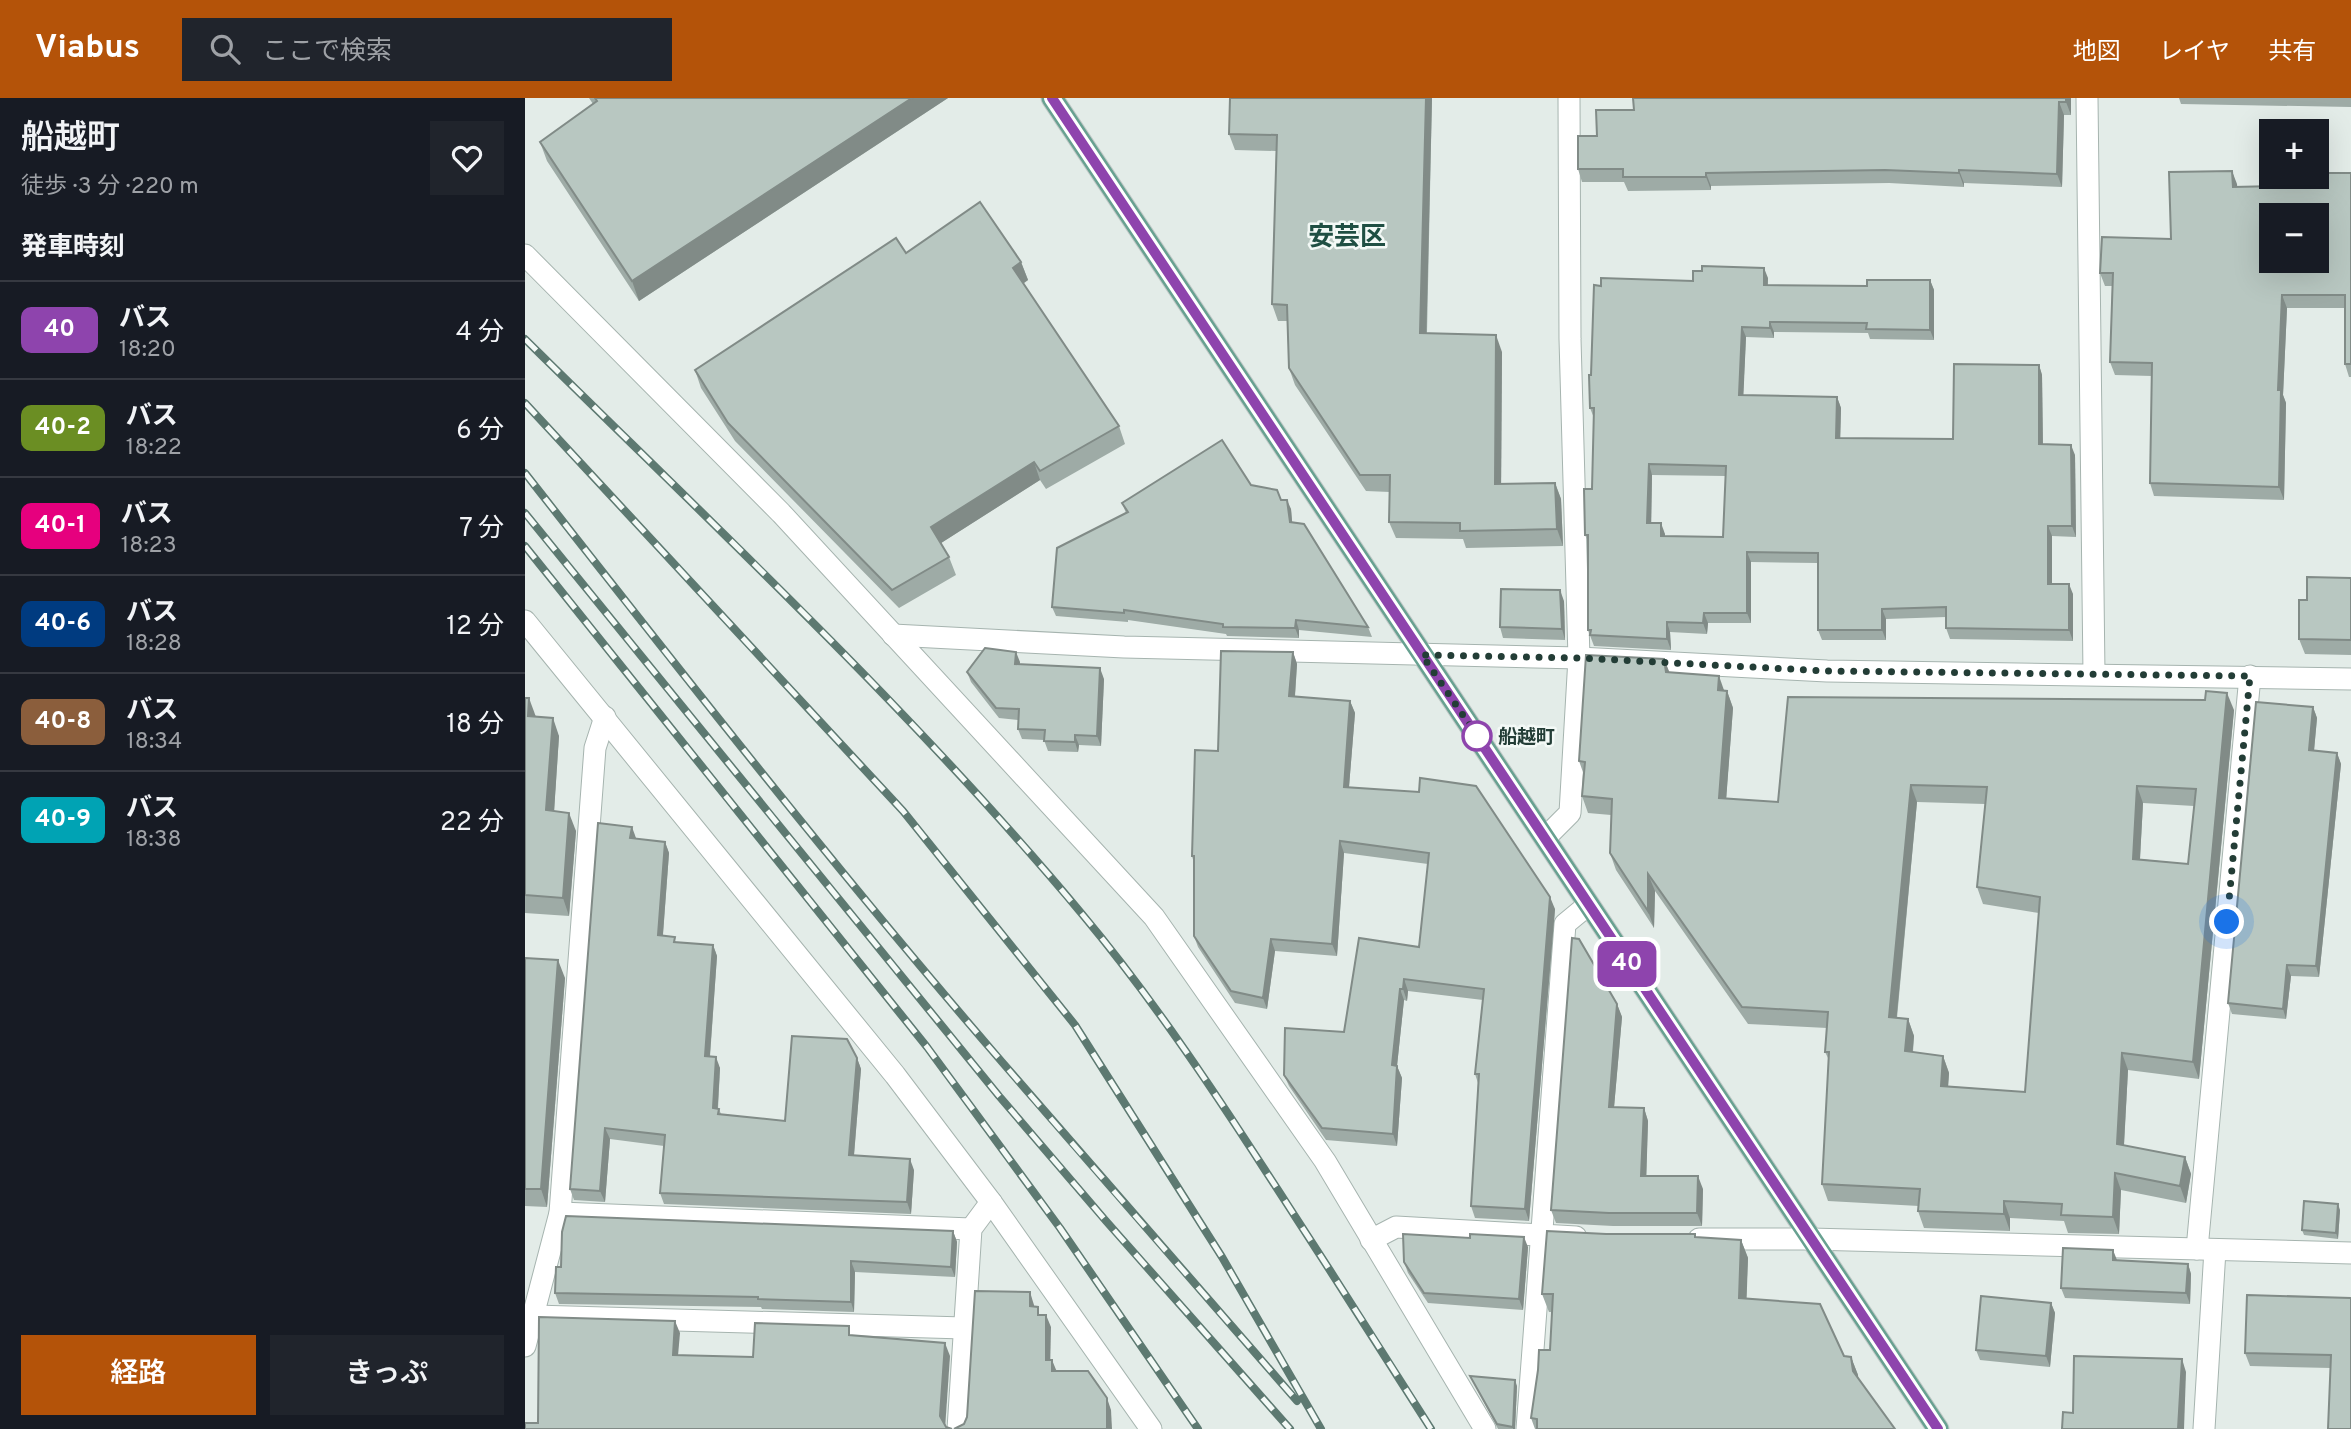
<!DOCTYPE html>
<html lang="ja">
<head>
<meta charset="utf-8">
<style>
	body { margin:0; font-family:Overpass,"Noto Sans JP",sans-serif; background:#20242c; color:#f1f3f6; height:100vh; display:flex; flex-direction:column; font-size:26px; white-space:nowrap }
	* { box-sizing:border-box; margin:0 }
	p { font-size:23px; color:#9ea1a6 }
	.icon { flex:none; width:38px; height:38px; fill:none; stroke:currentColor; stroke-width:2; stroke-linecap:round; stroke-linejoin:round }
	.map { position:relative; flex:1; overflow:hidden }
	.sheet { display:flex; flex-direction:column; background:#171b24; width:525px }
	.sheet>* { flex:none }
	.badge { padding:0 14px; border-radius:10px; font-size:24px; line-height:46px }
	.buttons { position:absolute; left:1734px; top:21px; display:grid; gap:14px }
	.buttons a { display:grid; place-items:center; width:70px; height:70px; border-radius:0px; background:#171b24; box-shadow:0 7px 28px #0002; font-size:35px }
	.you { position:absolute; width:35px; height:35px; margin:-18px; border:5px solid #fff; border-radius:50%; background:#1a73e8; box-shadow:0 0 0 10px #1a73e833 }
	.map>.badge { position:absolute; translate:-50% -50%; box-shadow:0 0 0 4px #fff }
	h2 { padding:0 21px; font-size:26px; line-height:63px }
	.round { display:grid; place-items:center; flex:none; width:74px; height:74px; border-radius:0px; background:#20242c }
	.head { display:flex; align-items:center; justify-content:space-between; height:119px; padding:0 21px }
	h1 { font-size:33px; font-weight:600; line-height:52px }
	.primary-button { display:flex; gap:14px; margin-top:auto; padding:14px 21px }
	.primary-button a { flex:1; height:80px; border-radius:0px; background:#b45309; color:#fff; font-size:28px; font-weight:600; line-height:80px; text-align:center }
	.primary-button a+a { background:#20242c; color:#f1f3f6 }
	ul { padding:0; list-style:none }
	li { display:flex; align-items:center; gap:21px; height:98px; padding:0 21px; border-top:2px solid #363941 }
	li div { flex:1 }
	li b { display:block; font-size:26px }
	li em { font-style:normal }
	li .badge { min-width:77px; font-weight:700; text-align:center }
	header { display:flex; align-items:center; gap:42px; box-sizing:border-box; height:98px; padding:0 35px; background:#b45309; color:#fff }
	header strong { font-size:33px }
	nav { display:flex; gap:38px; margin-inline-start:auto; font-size:24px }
	.search { width:490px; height:63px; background:#20242c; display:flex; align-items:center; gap:18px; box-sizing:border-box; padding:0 24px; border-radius:0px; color:#9ea1a6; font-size:26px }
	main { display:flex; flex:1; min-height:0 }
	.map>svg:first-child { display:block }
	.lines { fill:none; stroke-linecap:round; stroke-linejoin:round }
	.minor-casing { stroke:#a6b4af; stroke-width:23 }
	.major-casing { stroke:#c1c9c7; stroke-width:23 }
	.minor { stroke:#fff; stroke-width:21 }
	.major { stroke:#68a191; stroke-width:21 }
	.rail-casing { stroke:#5d7971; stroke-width:8 }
	.rail { stroke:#f3f9f6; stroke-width:5; stroke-dasharray:16; stroke-linecap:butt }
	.wall { fill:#9eaba6; fill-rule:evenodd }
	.shaded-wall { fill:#818b87 }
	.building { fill:#b8c7c1; stroke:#818b87; stroke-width:2; fill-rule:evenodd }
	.line-casing { stroke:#fff; stroke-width:16 }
	.line { stroke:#8e44ad; stroke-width:10 }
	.walk { stroke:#233d36; stroke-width:7; stroke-dasharray:0 12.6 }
	.stop-dot { fill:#fff; stroke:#8e44ad; stroke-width:3.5 }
	.labels { text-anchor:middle; stroke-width:5; stroke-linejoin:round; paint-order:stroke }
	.stop-label { font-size:19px; font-weight:bold; fill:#233d36; stroke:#f3f9f6; text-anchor:start }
	.district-label { font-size:26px; font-weight:bold; fill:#1f4f43; stroke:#f3f9f6 }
</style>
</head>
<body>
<header>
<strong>Viabus</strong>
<div class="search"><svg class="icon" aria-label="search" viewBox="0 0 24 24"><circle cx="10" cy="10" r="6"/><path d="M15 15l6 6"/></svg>ここで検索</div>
<nav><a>地図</a><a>レイヤ</a><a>共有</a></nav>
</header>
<main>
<section class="sheet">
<div class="head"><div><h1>船越町</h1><p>徒歩 · 3 分 · 220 m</p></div><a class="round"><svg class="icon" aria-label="heart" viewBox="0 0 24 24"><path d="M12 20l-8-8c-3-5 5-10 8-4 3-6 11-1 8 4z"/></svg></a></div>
<h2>発車時刻</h2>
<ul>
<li><span class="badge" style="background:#8e44ad;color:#fff">40</span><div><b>バス</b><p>18:20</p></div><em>4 分</em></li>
<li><span class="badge" style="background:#6b8e23;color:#fff">40-2</span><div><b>バス</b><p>18:22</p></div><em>6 分</em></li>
<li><span class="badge" style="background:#e6007e;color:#fff">40-1</span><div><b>バス</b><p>18:23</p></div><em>7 分</em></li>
<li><span class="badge" style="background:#003b80;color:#fff">40-6</span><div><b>バス</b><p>18:28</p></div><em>12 分</em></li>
<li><span class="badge" style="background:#8b5e3c;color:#fff">40-8</span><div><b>バス</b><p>18:34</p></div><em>18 分</em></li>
<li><span class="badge" style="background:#00a3b4;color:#fff">40-9</span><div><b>バス</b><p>18:38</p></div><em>22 分</em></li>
</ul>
<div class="primary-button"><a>経路</a><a>きっぷ</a></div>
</section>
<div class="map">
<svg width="1826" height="1331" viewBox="0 0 1826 1331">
	<rect width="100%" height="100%" fill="#e3ece8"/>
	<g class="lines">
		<defs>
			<g id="minor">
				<polyline points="1562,0 1569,576"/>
				<polyline points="0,157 256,415 629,819 800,1063 960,1331"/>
				<polyline points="0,523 370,977 466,1104 626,1331"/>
				<polyline points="368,537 599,549 1054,560 1302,573 1826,581"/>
				<polyline points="1021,739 1045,715 1054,560 1045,241 1044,0"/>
				<polyline points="35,1115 446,1131"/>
				<polyline points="1174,1141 1285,1141 1826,1155"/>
				<polyline points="846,1142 871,1129 1051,1139"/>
				<polyline points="1672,1151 1725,578"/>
				<polyline points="9,1218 439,1230"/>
				<polyline points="0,1248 35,1115 70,650 80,619"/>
				<polyline points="433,1331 446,1131 466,1104"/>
				<polyline points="1002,1331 1040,826 1063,807"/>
				<polyline points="1679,1331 1690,1152"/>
			</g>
			<polyline id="major" points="527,0 1413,1331"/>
		</defs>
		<use href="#minor" class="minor-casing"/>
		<use href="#major" class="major-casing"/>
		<use href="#minor" class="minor"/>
		<use href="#major" class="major"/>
		<defs>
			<g id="rail">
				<path d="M0 241C190 429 386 611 557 816 624 896 683 984 740 1072 796 1158 851 1244 906 1331"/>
				<polyline points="0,305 378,713 550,927 697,1159 796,1331"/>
				<path d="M0 375C156 574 312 773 477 964 575 1078 674 1190 772 1303"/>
				<polyline points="0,415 474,998 581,1123 765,1331"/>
				<polyline points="0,448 402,949 535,1130 673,1331"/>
			</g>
		</defs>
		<use href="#rail" class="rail-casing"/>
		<use href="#rail" class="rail"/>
	</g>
	<g class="wall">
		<polygon points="64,0 423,0 114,203 22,63 15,44 68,6"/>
		<polygon points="907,0 902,235 977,254 976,385 1030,385 1036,401 1038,448 941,450 938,441 871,440 864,424 865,394 841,393 770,287 764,270 762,223 753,223 747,206 751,53 710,52 704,36"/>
		<polygon points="1546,0 1546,17 1539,17 1537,89 1439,85 1439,89 1364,85 1186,88 1186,92 1103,93 1099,84 1057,84 1053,71 1072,38 1109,12"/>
		<polygon points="1654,0 1826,0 1826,9 1656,6"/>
		<polygon points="1707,73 1712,89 1791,87 1826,75 1826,279 1824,279 1820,266 1820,210 1762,210 1758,297 1761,305 1759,402 1629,398 1625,385 1627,278 1590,277 1585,264 1587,188 1580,188 1575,175 1646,141"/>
		<polygon points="381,155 496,164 503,182 498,186 594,328 600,346 521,391 515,382 416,445 424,459 431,477 374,510 210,343 176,290 170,272"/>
		<path d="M1243 180V187L1342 188 1405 182 1409 192V242L1345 241 1343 235 1249 234V240L1221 239 1218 297 1312 299 1316 310 1315 340 1428 341 1514 267 1517 277 1518 346 1550 357 1551 439 1527 438V486L1548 496V543L1425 541 1421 530V519L1361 521V542H1297L1293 532V465L1226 464V525H1183L1182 536 1145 534 1146 552 1069 548 1063 532V443L1060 437 1067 391 1069 320 1065 310 1066 277 1076 188ZM1127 377 1201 378 1198 439 1140 438V436L1126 425Z"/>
		<polygon points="726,387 756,402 766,411 767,425 843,529 847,539 774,532 774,540 702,538 701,536 603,522 603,524 531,518 527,509 601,415 597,405"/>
		<polygon points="1826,480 1826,557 1780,556 1774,541 1782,502"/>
		<polygon points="1039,503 1040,542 978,540 975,529"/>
		<polygon points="768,554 772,566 770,599 825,603 830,615 824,689 1030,811 1004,1123 950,1120 946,1108 953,985 950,976 958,902 883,893 882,903 879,902 872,968 877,980 872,1048 801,1042 764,988 759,977 819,934 894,849 903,766 819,755 812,858 750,853 742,911 710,905 673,849 669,838 669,765 667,758 693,653"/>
		<path d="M1139 561 1144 574 1202 593 1208 610 1201 701 1253 704 1709 612 1674 981 1603 972 1599 1048 1660 1059 1666 1076 1661 1105 1596 1092 1594 1136 1543 1135 1539 1123 1485 1120V1133L1399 1130 1393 1113 1394 1108 1303 1103 1297 1086 1304 962 1300 954 1302 930 1223 926 1130 793 1129 830 1091 772 1085 755 1086 717 1063 715 1057 698 1059 677 1054 663ZM1392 704 1460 706 1452 789 1458 806 1514 815 1500 994 1423 988 1424 975 1418 958 1388 954 1389 938 1383 921 1372 920ZM1618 705 1669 708 1663 766 1615 761Z"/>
		<polygon points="495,564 494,566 579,581 576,648 554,647 553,654 523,653 519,642 497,641 493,631 493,622 474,620 446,584 442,574"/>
		<polygon points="0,600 11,619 34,638 29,713 51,733 44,818 0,815"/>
		<polygon points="1788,609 1792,620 1789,653 1812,655 1816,666 1794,879 1766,878 1761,921 1707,916 1703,905"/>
		<polygon points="111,740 110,741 140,744 144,755 138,837 152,844 188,847 192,858 185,959 195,970 193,1011 194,1011 196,1016 260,1023 332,960 336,971 329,1058 389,1072 386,1116 139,1106 135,1095 139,1048 85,1041 80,1104 49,1102 45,1091"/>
		<polygon points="0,860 40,880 22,1109 0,1108"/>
		<polygon points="1092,906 1097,919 1089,1009 1119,1010 1123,1023 1121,1078 1178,1091 1177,1128 1088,1128 1031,1125 1026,1112"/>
		<polygon points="1815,1112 1813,1141 1779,1137 1777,1132"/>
		<polygon points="428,1133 432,1144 430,1179 330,1174 329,1214 237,1211 236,1209 34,1206 30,1195"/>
		<polygon points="1081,1136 1216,1142 1223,1160 1221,1201 1319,1258 1326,1259 1333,1277 1333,1281 1370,1331 1010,1331 1006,1320 1025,1252 1027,1214 1024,1214 1017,1196"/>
		<polygon points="1003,1149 998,1212 903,1205 883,1175 879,1164"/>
		<polygon points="1592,1162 1663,1166 1666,1176 1665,1206 1540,1200 1536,1190"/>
		<polygon points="1826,1200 1806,1270 1725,1268 1720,1255"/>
		<polygon points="1526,1205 1530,1215 1525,1269 1455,1262 1451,1252"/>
		<polygon points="945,1278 992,1288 990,1331 973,1331"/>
	</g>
	<g class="shaded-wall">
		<polygon points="387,0 423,0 114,203 107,183"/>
		<polygon points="901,0 907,0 901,252 895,235"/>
		<polygon points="1541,0 1546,0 1546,17 1541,4"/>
		<polygon points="1534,4 1539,17 1537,89 1532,76"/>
		<polygon points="1434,72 1439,85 1439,89 1434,75"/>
		<polygon points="1707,73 1712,86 1713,102 1708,89"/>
		<polygon points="1181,75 1186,88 1186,92 1181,79"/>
		<polygon points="496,164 503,182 494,188 488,170"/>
		<polygon points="1239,170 1243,180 1242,197 1239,187"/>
		<polygon points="1405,182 1409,192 1409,242 1405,232"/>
		<polygon points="1757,197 1762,210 1758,297 1761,305 1759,402 1754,389 1753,292"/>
		<polygon points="1245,224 1249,234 1249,240 1245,230"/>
		<polygon points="1217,229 1221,239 1218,307 1214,297"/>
		<polygon points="971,237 977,254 976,402 970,386"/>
		<polygon points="1514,267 1517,277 1518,357 1514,346"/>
		<polygon points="1312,299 1316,310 1315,351 1311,340"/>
		<polygon points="1546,347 1550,357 1551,439 1547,428"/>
		<polygon points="509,364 515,382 413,447 406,429"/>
		<polygon points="1124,366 1127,377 1126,436 1122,425"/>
		<polygon points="1030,385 1036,401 1038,448 1032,431"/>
		<polygon points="762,402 766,411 768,434 765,424"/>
		<polygon points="1136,425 1140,436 1139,448 1136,438"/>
		<polygon points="1523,428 1527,438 1527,496 1523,486"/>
		<polygon points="1222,454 1226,464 1226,525 1222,515"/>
		<polygon points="1544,486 1548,496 1548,543 1544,532"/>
		<polygon points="1035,492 1039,503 1040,542 1037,531"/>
		<polygon points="1357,511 1361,521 1361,542 1357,532"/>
		<polygon points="1179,515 1183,525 1182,536 1178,525"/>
		<polygon points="771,522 774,532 774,540 770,530"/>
		<polygon points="1142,524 1145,534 1146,552 1142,541"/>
		<polygon points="491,554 495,564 494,576 490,566"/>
		<polygon points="768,554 772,566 769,610 764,598"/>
		<polygon points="1139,561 1146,578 1141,574"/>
		<polygon points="575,570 579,581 576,648 572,638"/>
		<polygon points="1194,578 1200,595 1193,592"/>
		<polygon points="1202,593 1208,610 1200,717 1194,700"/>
		<polygon points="1702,595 1709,612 1674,981 1668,964"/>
		<polygon points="4,600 11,619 3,618"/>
		<polygon points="825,603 830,615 823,701 819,689"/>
		<polygon points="1788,609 1792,620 1788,663 1784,652"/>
		<polygon points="28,620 34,638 28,730 21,712"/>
		<polygon points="550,637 554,647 553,654 550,644"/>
		<polygon points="1812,655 1816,666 1794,879 1791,868"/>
		<polygon points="1386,687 1392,704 1370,936 1364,919"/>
		<polygon points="1612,688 1618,705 1614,778 1608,761"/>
		<polygon points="44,715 51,733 44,818 38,800"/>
		<polygon points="107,729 111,740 109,752 105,740"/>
		<polygon points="815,743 819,755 812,858 807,846"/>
		<polygon points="140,744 144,755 137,848 133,837"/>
		<polygon points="1123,776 1130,793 1129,830 1123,813"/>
		<polygon points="1025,799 1030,811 1004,1123 1000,1111"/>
		<polygon points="746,841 750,853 742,911 738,900"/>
		<polygon points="188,847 192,858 184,969 180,958"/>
		<polygon points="33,862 40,880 22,1109 16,1091"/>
		<polygon points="1762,867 1766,878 1761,921 1758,911"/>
		<polygon points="879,881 883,893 882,903 878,891"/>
		<polygon points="875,891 879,902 872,968 877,980 872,1048 868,1036 867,967"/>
		<polygon points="1092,906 1097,919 1088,1021 1084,1009"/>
		<polygon points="1383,921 1389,938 1386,970 1380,953"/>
		<polygon points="1597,955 1603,972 1598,1063 1592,1046"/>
		<polygon points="1418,958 1424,975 1422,1005 1416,988"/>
		<polygon points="191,959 195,970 192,1021 188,1010"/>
		<polygon points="332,960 336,971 328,1068 324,1057"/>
		<polygon points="1119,1010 1123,1023 1121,1090 1116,1078"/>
		<polygon points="80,1030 85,1041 80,1104 75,1093"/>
		<polygon points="1660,1059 1666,1076 1661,1105 1655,1088"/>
		<polygon points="385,1061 389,1072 386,1116 382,1104"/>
		<polygon points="1590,1075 1596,1092 1594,1136 1588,1119"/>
		<polygon points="1173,1078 1178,1091 1177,1128 1172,1115"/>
		<polygon points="1479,1103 1485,1120 1485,1133 1479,1116"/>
		<polygon points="1813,1106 1815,1112 1813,1141 1811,1135"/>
		<polygon points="428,1133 432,1144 430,1179 426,1169"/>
		<polygon points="999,1139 1003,1149 998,1212 994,1201"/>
		<polygon points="1216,1142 1223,1160 1221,1218 1214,1200"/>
		<polygon points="1588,1152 1592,1162 1588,1162"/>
		<polygon points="326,1163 330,1174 329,1214 326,1204"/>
		<polygon points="1663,1166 1666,1176 1665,1206 1661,1195"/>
		<polygon points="505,1194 509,1207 509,1221 505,1208"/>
		<polygon points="1526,1205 1530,1215 1525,1269 1521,1258"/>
		<polygon points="521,1217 526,1229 525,1274 521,1262"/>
		<polygon points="150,1223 155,1235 152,1269 148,1257"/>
		<polygon points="420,1245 425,1258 420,1331 415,1318"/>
		<polygon points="1326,1259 1333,1277 1334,1291 1328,1273"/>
		<polygon points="1657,1261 1661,1274 1659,1331 1653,1331"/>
		<polygon points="527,1262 532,1274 527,1273"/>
		<polygon points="990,1282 992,1288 990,1331 988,1331"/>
		<polygon points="582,1300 586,1312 587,1331 582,1331"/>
	</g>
	<g class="building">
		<polygon points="70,0 387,0 107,183 15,44 72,3"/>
		<polygon points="705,0 901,0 895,235 971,237 970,386 1030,385 1032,431 935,433 935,425 864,424 865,377 835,377 764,270 762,207 747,206 752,37 704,36"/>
		<polygon points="1108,0 1541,0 1541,4 1534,4 1532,76 1434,72 1434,75 1360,72 1181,75 1181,79 1098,79 1098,71 1053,71 1053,38 1072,38 1071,12 1109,12"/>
		<path d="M1707 73 1708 89 1791 87 1792 75H1826V266H1820V197H1757L1753 292H1756L1754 389 1625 385 1627 265 1585 264 1588 175H1575L1577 139 1646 141 1644 74ZM1746 117H1792V163H1746Z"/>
		<polygon points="455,104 496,164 488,170 594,328 515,373 509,364 406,429 424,459 367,492 203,325 170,272 371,140 381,155"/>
		<path d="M1177 168 1239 170V187L1342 188V182H1405V232L1341 231 1342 225 1245 224V230L1217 229 1214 297 1312 299 1311 340 1428 341 1429 266 1514 267V346L1546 347 1547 428H1523V486H1544V532L1421 530V509L1357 511V532H1293V455L1222 454V515H1179L1178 525 1142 524V541L1065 537 1066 532H1063V437H1060L1059 391H1067L1069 310H1065L1064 277H1066L1069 187 1076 188V180L1168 183V173H1177ZM1124 366 1201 368 1198 439 1136 438V425H1122Z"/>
		<polygon points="697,342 726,387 752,392 756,402 762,402 765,424 779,426 843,529 771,522 770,530 698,529 698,526 599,512 599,515 527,509 532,450 603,414 597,405"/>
		<polygon points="1782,479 1826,480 1826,542 1774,541 1774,502 1782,502"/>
		<polygon points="976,491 1035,492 1037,531 975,529"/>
		<polygon points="460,550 491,554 490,566 575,570 572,638 550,637 550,644 519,643 520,632 493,631 494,611 471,610 442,574"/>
		<polygon points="696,553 768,554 764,598 825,603 819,689 894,694 895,680 951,688 1025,799 1000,1111 946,1108 954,976 950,976 959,891 879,881 878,891 875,891 867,967 872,968 868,1036 797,1030 759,977 760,930 819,934 834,840 894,849 904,755 815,743 807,846 746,841 738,900 706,893 669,838 669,758 667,758 670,652 693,653"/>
		<path d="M1061 557 1139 561 1141 574 1194 578 1193 592 1202 593 1194 700 1253 704 1263 599 1680 602 1681 593 1702 595 1668 964 1597 955 1592 1046 1660 1059 1655 1088 1590 1075 1588 1119 1536 1117 1537 1106 1479 1103V1116L1393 1113 1395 1091 1297 1086 1304 954H1300L1303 914 1217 909 1123 776V813L1085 755 1087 701 1057 698 1060 664 1054 663ZM1386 687 1462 689 1452 789 1515 799 1500 994 1416 988 1418 958 1380 953 1383 921 1364 919ZM1612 688 1671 691 1663 766 1608 761Z"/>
		<polygon points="0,600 4,600 3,618 28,620 21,712 44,715 38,800 0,797"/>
		<polygon points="1731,604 1788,609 1784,652 1812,655 1791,868 1762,867 1758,911 1703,905"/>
		<polygon points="73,725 107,729 105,740 140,744 133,837 150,839 149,844 188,847 180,958 191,959 188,1010 194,1011 193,1016 260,1023 267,938 322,941 332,960 324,1057 385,1061 382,1104 135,1095 140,1037 80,1030 75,1093 45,1091"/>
		<polygon points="1047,840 1054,841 1092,906 1084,1009 1119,1010 1116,1078 1173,1078 1172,1115 1084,1115 1026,1112"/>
		<polygon points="0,860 33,862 16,1091 0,1091"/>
		<polygon points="1779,1103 1813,1106 1811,1135 1777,1132"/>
		<polygon points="41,1118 428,1133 426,1169 326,1163 326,1204 233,1201 233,1199 30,1195 31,1169 36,1169 37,1134"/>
		<polygon points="1022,1133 1081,1136 1170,1136 1170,1139 1216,1142 1214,1200 1295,1206 1319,1258 1326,1259 1328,1273 1370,1331 1012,1331 1012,1321 1006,1320 1013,1272 1014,1252 1025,1252 1028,1196 1017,1196"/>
		<polygon points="878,1136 945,1140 945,1136 999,1139 994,1201 899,1195 879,1164"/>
		<polygon points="1538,1150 1588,1152 1588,1162 1663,1166 1661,1195 1536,1190"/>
		<polygon points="450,1193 505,1194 505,1208 513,1209 513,1217 521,1217 521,1262 527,1262 527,1273 563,1273 582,1300 582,1331 429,1331 439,1326 442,1319"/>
		<polygon points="1722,1197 1826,1200 1826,1331 1803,1331 1806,1257 1720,1255"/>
		<polygon points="1456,1198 1526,1205 1521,1258 1451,1252"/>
		<polygon points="14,1219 150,1223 148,1257 228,1259 230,1225 324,1228 324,1237 420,1245 415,1318 421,1329 427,1331 0,1331 0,1325 13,1325"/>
		<polygon points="1549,1258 1657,1261 1653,1331 1537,1331 1538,1314 1548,1315"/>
		<polygon points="945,1278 990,1282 988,1329 972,1326"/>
	</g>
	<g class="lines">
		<defs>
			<polyline id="line" points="527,0 1413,1331"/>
		</defs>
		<use href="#line" class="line-casing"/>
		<use href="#line" class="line"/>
		<polyline class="walk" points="952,638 959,648 897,557 1054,560 1302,573 1725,578 1702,824"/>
	</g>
	<circle class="stop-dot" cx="952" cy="638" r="14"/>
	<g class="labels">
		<g class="stop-label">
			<text x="973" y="645">船越町</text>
		</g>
		<g class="district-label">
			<text x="822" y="147">安芸区</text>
		</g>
	</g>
</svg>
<div class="buttons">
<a>+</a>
<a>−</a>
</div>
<div class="you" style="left:1702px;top:824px"></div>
<b class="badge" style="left:1102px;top:866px;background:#8e44ad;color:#fff">40</b>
</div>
</main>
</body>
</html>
